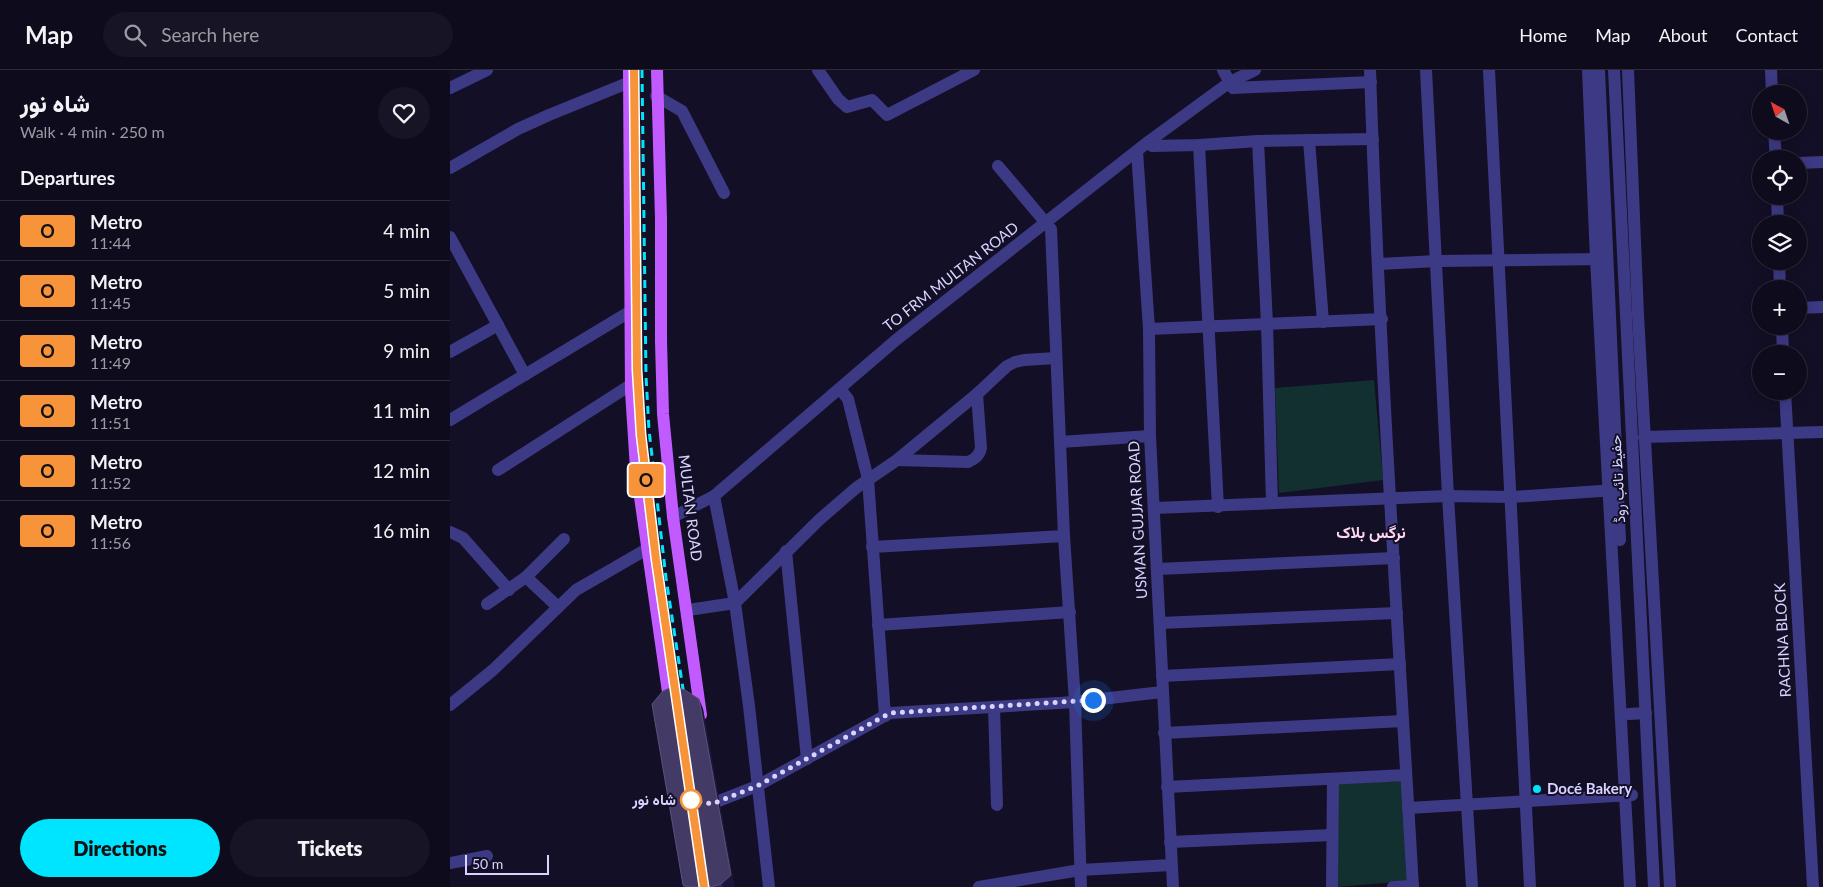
<!DOCTYPE html>
<html lang="en">
<head>
<meta charset="utf-8">
<style>
	body { margin:0; font-family:Lato,Vazirmatn,sans-serif; background:#171425; color:#f1f3f6; height:100vh; display:flex; flex-direction:column; font-size:19px; white-space:nowrap }
	* { box-sizing:border-box; margin:0 }
	p { font-size:16px; color:#9b9ba3 }
	.icon { flex:none; width:28px; height:28px; fill:none; stroke:currentColor; stroke-width:2; stroke-linecap:round; stroke-linejoin:round }
	.map { position:relative; flex:1; overflow:hidden }
	.side { display:flex; flex-direction:column; background:#0e0b1c; width:450px }
	.side>* { flex:none }
	.badge { padding:0 10px; border-radius:4px; font-size:18px; line-height:32px }
	.needle { width:32px; rotate:320deg }
	.buttons { position:absolute; left:1302px; top:15px; display:grid; gap:10px }
	.buttons a { display:grid; place-items:center; width:55px; height:55px; border-radius:50%; background:#0e0b1c; box-shadow:0 2px 12px #0003,0 0 0 1px #2e2b3b; font-size:25px }
	.scale { position:absolute; left:15px; bottom:12px; width:84px; box-sizing:border-box; padding-left:5px; border:2px solid #d9d4ff; border-top:0; font-size:14px; line-height:18px; white-space:nowrap; color:#d9d4ff; -webkit-text-stroke:4px #130f26; paint-order:stroke }
	.you { position:absolute; width:25px; height:25px; margin:-12px; border:4px solid #fff; border-radius:50%; background:#1a73e8; box-shadow:0 0 0 8px #1a73e833 }
	.map>.badge { position:absolute; translate:-50% -50%; box-shadow:0 0 0 2px #fff }
	h2 { padding:0 20px; font-size:19px; line-height:45px }
	.round { display:grid; place-items:center; flex:none; width:52px; height:52px; border-radius:26px; background:#171425 }
	.summary { display:flex; align-items:center; justify-content:space-between; height:85px; padding:0 20px }
	h1 { font-size:24px; font-weight:800; line-height:38px }
	.cta { display:flex; gap:10px; margin-top:auto; padding:10px 20px }
	.cta a { flex:1; height:58px; border-radius:30px; background:#00e5ff; color:#111; font-size:20px; font-weight:800; line-height:58px; text-align:center }
	.cta a+a { background:#171425; color:#f1f3f6 }
	ul { padding:0; list-style:none }
	li { display:flex; align-items:center; gap:15px; height:60px; padding:0 20px; border-top:1px solid #2e2b3b }
	li div { flex:1 }
	li b { display:block; font-size:19px }
	li em { font-style:normal }
	li .badge { min-width:55px; font-weight:700; text-align:center }
	header { display:flex; align-items:center; gap:30px; box-sizing:border-box; height:70px; padding:0 25px; background:#0e0b1c; border-bottom:1px solid #2e2b3b }
	header strong { font-size:24px }
	nav { display:flex; gap:28px; margin-inline-start:auto; font-size:18px }
	.search { width:350px; height:45px; background:#171425; display:flex; align-items:center; gap:12px; box-sizing:border-box; padding:0 18px; border-radius:28px; color:#9b9ba3; font-size:19px }
	main { display:flex; flex:1; min-height:0 }
	.map>svg:first-child { display:block }
	.green { fill:#12302f }
	.lines { fill:none; stroke-linecap:round; stroke-linejoin:round }
	.minor { stroke:#3d3a85; stroke-width:12 }
	.major { stroke:#c25bff; stroke-width:12 }
	.rail { stroke:#00e5ff; stroke-width:3; stroke-dasharray:8 6; stroke-linecap:butt }
	.wall { fill:#312854 }
	.shaded-wall { fill:#1d163a }
	.building { fill:#433a66; stroke:#5a527e }
	.line-casing { stroke:#fff; stroke-width:11 }
	.line { stroke:#f7943a; stroke-width:8 }
	.walk { stroke:#d9d4ff; stroke-width:5; stroke-dasharray:0 9 }
	.poi-dot { fill:#00e5ff; stroke:#130f26; stroke-width:2 }
	.stop-dot { fill:#fff; stroke:#f7943a; stroke-width:2.5 }
	.labels { text-anchor:middle; stroke-width:4; stroke-linejoin:round; paint-order:stroke }
	.street-label { font-size:15px; fill:#d9d4ff; stroke:#130f26 }
	.poi-label { font-size:15px; font-weight:bold; fill:#d9d4ff; stroke:#130f26; text-anchor:start }
	.stop-label { font-size:15px; font-weight:bold; fill:#d9d4ff; stroke:#130f26; text-anchor:end }
	.neighbourhood-label { font-size:16px; font-weight:bold; fill:#ffd6f0; stroke:#130f26 }
</style>
</head>
<body>
<header>
<strong>Map</strong>
<div class="search"><svg class="icon" aria-label="search" viewBox="0 0 24 24"><circle cx="10" cy="10" r="6"/><path d="M15 15l6 6"/></svg>Search here</div>
<nav><a>Home</a><a>Map</a><a>About</a><a>Contact</a></nav>
</header>
<main>
<section class="side">
<div class="summary"><div><h1>شاہ نور</h1><p>Walk · 4 min · 250 m</p></div><a class="round"><svg class="icon" aria-label="heart" viewBox="0 0 24 24"><path d="M12 20l-8-8c-3-5 5-10 8-4 3-6 11-1 8 4z"/></svg></a></div>
<h2>Departures</h2>
<ul>
<li><span class="badge" style="background:#f7943a;color:#111">O</span><div><b>Metro</b><p>11:44</p></div><em>4 min</em></li>
<li><span class="badge" style="background:#f7943a;color:#111">O</span><div><b>Metro</b><p>11:45</p></div><em>5 min</em></li>
<li><span class="badge" style="background:#f7943a;color:#111">O</span><div><b>Metro</b><p>11:49</p></div><em>9 min</em></li>
<li><span class="badge" style="background:#f7943a;color:#111">O</span><div><b>Metro</b><p>11:51</p></div><em>11 min</em></li>
<li><span class="badge" style="background:#f7943a;color:#111">O</span><div><b>Metro</b><p>11:52</p></div><em>12 min</em></li>
<li><span class="badge" style="background:#f7943a;color:#111">O</span><div><b>Metro</b><p>11:56</p></div><em>16 min</em></li>
</ul>
<div class="cta"><a>Directions</a><a>Tickets</a></div>
</section>
<div class="map">
<svg width="1373" height="817" viewBox="0 0 1373 817">
	<rect width="100%" height="100%" fill="#130f26"/>
	<g class="green">
		<polygon points="924,310 933,410 829,423 825,318"/>
		<polygon points="952,711 958,811 886,817 888,713"/>
	</g>
	<g class="lines">
		<g class="minor">
			<polyline points="368,0 388,29 397,37 422,30 437,45 524,0"/>
			<polyline points="773,0 783,18 921,12"/>
			<path d="M920 0C929 273 947 545 963 817"/>
			<polyline points="976,0 998,426 1022,817"/>
			<polyline points="1039,0 1080,817"/>
			<polyline points="1138,0 1146,189 1180,817"/>
			<polyline points="1149,0 1170,470"/>
			<polyline points="1164,0 1204,817"/>
			<polyline points="1178,0 1188,245 1220,817"/>
			<polyline points="1321,0 1322,24"/>
			<polyline points="0,18 37,0"/>
			<polyline points="206,26 232,41 274,123"/>
			<polyline points="1324,61 1326,89"/>
			<polyline points="859,70 873,252"/>
			<polyline points="808,71 817,254 822,433"/>
			<polyline points="698,72 702,76 749,75 808,71 923,69"/>
			<polyline points="749,75 768,437"/>
			<polyline points="687,81 699,259 700,366 723,817"/>
			<polyline points="1349,93 1373,92"/>
			<polyline points="548,96 601,159 614,466 625,632 631,817"/>
			<polyline points="0,98 68,59 99,45 180,12"/>
			<polyline points="1327,126 1328,154"/>
			<polyline points="0,167 75,305"/>
			<polyline points="1329,191 1330,219"/>
			<polyline points="929,194 987,191 1153,189"/>
			<polyline points="1349,238 1373,237"/>
			<polyline points="1332,256 1333,284"/>
			<polyline points="699,259 932,249"/>
			<polyline points="0,282 48,255"/>
			<polyline points="390,319 398,329 418,409 435,646"/>
			<polyline points="1335,321 1363,817"/>
			<polyline points="0,350 181,241"/>
			<polyline points="1194,367 1373,362"/>
			<polyline points="610,372 700,366"/>
			<path d="M447 390 518 392C525 389 529 386 531 378L527 324"/>
			<polyline points="48,400 182,314"/>
			<polyline points="264,426 285,533 299,636 319,817"/>
			<polyline points="705,438 998,426 1062,427 1165,420"/>
			<polyline points="223,447 264,426 446,270 698,72 780,12 805,0"/>
			<polyline points="0,462 13,468 59,520"/>
			<polyline points="422,477 614,466"/>
			<polyline points="336,481 357,689"/>
			<polyline points="708,499 944,488"/>
			<polyline points="76,507 108,537"/>
			<polyline points="37,534 76,507 114,469"/>
			<polyline points="238,540 285,533 369,450 406,418 447,390 527,324 557,296 565,292 574,290 606,288"/>
			<polyline points="710,553 947,543"/>
			<polyline points="428,555 620,542"/>
			<polyline points="712,606 950,594"/>
			<polyline points="0,635 43,600 126,520 197,479"/>
			<polyline points="544,637 547,735"/>
			<polyline points="1179,644 1196,643"/>
			<polyline points="714,663 953,651"/>
			<polyline points="717,717 956,705"/>
			<polyline points="261,734 307,716 440,643 625,632 712,622"/>
			<polyline points="958,738 1182,725"/>
			<polyline points="720,772 882,765"/>
			<polyline points="0,793 37,786"/>
			<polyline points="529,817 630,800 721,795"/>
			<polyline points="882,817 883,709"/>
			<polyline points="943,817 963,816"/>
		</g>
		<g class="major">
			<polyline points="179,0 181,321 186,399 220,636"/>
			<polyline points="207,0 211,149 211,271 213,344 223,447 251,645"/>
		</g>
		<g class="rail">
			<polyline points="184,0 187,301 191,365 209,508"/>
			<polyline points="192,0 196,306 199,360 216,508 235,632"/>
		</g>
	</g>
	<polygon class="wall" points="249,629 253,639 284,815 282,817 233,817 233,815"/>
	<polygon class="shaded-wall" points="249,629 253,639 284,815 282,817 273,817 271,814"/>
	<polygon class="building" points="222,617 235,620 249,629 281,805 271,814 260,817 238,817 233,815 202,634 213,621"/>
	<g class="lines">
		<defs>
			<polyline id="line" points="184,0 187,300 191,365 206,490 254,817"/>
		</defs>
		<use href="#line" class="line-casing"/>
		<use href="#line" class="line"/>
		<polyline class="walk" points="241,730 262,734 307,716 440,643 643,630"/>
	</g>
	<circle class="poi-dot" cx="1087" cy="719" r="5"/>
	<circle class="stop-dot" cx="241" cy="730" r="10"/>
	<g class="labels">
		<g class="street-label">
			<text transform="translate(501 207) rotate(-38)" y="5">TO FRM MULTAN ROAD</text>
			<text transform="translate(1168 409) rotate(-93)" y="5">حفیظ تائب روڈ</text>
			<text transform="translate(240 438) rotate(83)" y="5">MULTAN ROAD</text>
			<text transform="translate(688 450) rotate(-93)" y="5">USMAN GUJJAR ROAD</text>
			<text transform="translate(1333 570) rotate(-93)" y="5">RACHNA BLOCK</text>
		</g>
		<g class="poi-label">
			<text x="1097" y="724">Docé Bakery</text>
		</g>
		<g class="stop-label">
			<text x="226" y="735">شاہ نور</text>
		</g>
		<g class="neighbourhood-label">
			<text x="921" y="468">نرگس بلاک</text>
		</g>
	</g>
</svg>
<div class="buttons">
<a><svg class="needle" viewBox="-14 -14 28 28"><path d="M0-13l5 13h-10z" fill="#e53935"/><path d="M0 13l5-13h-10z" fill="#9b9ba3"/></svg></a>
<a><svg class="icon" aria-label="locate" viewBox="0 0 24 24"><circle cx="12" cy="12" r="6"/><path d="M12 2v4M12 18v4M2 12h4M18 12h4"/></svg></a>
<a><svg class="icon" aria-label="layers" viewBox="0 0 24 24"><path d="M12 4l9 5-9 5-9-5zM3 14l9 5 9-5"/></svg></a>
<a>+</a>
<a>−</a>
</div>
<div class="scale">50 m</div>
<div class="you" style="left:643px;top:630px"></div>
<b class="badge" style="left:196px;top:410px;background:#f7943a;color:#111">O</b>
</div>
</main>
</body>
</html>
